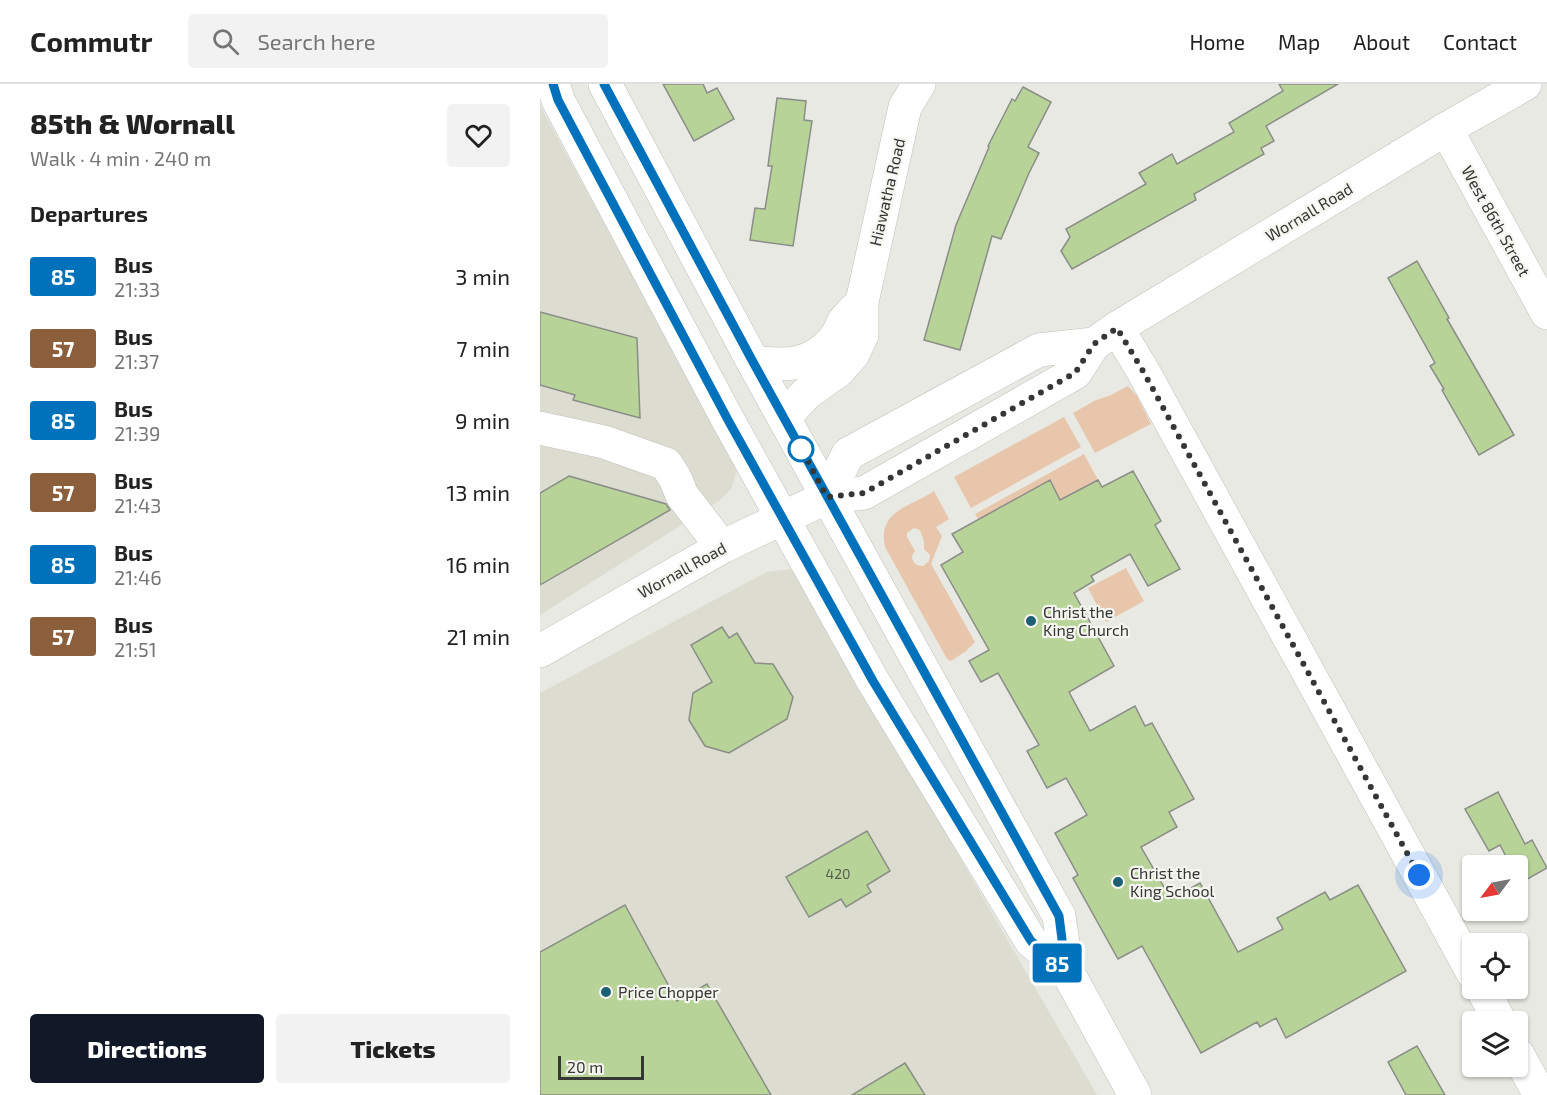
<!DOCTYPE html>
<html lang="en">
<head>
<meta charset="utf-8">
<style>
	body { margin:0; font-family:"Exo 2",sans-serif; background:#f2f2f2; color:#222; height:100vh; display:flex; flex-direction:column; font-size:22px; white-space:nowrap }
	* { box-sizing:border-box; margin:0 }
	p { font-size:20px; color:#767676 }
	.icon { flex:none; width:33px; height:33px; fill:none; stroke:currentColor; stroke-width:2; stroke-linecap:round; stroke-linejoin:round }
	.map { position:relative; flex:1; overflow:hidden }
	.drawer { display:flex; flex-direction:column; background:#fff; width:540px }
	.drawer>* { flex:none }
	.badge { padding:0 12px; border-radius:4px; font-size:21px; line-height:39px }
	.needle { width:39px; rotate:238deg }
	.buttons { position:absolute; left:922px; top:771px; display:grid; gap:12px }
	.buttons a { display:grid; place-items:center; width:66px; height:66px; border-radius:6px; background:#fff; box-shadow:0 2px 4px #0004; font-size:30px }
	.scale { position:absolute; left:18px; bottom:15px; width:86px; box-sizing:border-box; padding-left:6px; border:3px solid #363634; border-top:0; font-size:16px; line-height:21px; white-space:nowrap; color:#363634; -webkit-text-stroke:4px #f6f6f1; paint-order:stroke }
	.you { position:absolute; width:30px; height:30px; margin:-15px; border:4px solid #fff; border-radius:50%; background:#1a73e8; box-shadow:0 0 0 9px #1a73e833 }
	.map>.badge { position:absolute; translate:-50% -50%; box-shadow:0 0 0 3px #fff }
	h2 { padding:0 30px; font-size:22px; line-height:54px }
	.round { display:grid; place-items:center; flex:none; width:63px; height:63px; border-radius:6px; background:#f2f2f2 }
	.headline { display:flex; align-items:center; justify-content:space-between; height:102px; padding:0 30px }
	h1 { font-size:28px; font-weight:800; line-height:45px }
	.cta { display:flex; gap:12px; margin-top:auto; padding:12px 30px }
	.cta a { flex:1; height:69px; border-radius:6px; background:#111827; color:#fff; font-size:24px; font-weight:800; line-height:69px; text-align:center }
	.cta a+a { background:#f2f2f2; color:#222 }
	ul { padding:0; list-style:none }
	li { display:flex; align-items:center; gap:18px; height:72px; padding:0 30px }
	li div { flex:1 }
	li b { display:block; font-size:22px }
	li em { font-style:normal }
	li .badge { min-width:66px; font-weight:700; text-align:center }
	header { display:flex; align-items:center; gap:36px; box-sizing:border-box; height:84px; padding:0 30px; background:#fff; border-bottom:2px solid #e0e0e0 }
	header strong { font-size:28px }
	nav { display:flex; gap:33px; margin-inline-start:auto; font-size:21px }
	.search { width:420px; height:54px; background:#f2f2f2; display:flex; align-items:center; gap:15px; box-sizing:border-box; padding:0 21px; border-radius:6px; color:#767676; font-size:22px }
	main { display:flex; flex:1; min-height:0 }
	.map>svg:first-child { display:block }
	.built { fill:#dcdcd0 }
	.green { fill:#e8c6ac; fill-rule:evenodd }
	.building { fill:#b7d398; stroke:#8a8d88; stroke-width:1.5 }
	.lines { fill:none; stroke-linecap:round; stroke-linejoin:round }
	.minor-casing { stroke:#c0c0bb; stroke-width:34 }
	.major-casing { stroke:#c0c0bb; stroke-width:34 }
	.minor { stroke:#fff; stroke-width:33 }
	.major { stroke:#fff; stroke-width:33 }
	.line-casing { stroke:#fff; stroke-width:14 }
	.line { stroke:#0072bc; stroke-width:9 }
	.walk { stroke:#363634; stroke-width:6; stroke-dasharray:0 10.8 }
	.stop-dot { fill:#fff; stroke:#0072bc; stroke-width:3 }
	.poi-dot { fill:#1d5f73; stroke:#f6f6f1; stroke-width:2 }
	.labels { text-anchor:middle; stroke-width:4.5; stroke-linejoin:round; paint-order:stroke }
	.number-label { font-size:14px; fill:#565d4d }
	.street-label { font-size:16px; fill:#363634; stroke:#f6f6f1 }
	.poi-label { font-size:16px; fill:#363634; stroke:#f6f6f1; text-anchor:start }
</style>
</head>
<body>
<header>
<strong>Commutr</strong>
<div class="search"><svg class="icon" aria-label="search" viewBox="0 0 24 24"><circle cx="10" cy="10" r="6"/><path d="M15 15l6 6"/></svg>Search here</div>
<nav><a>Home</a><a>Map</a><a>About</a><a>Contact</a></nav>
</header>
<main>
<section class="drawer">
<div class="headline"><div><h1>85th &amp; Wornall</h1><p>Walk · 4 min · 240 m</p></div><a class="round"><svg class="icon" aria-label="heart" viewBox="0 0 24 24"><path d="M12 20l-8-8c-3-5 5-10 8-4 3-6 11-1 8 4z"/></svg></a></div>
<h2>Departures</h2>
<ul>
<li><span class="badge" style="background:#0072bc;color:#fff">85</span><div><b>Bus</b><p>21:33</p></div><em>3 min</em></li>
<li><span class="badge" style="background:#8b5e3c;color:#fff">57</span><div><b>Bus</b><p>21:37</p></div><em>7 min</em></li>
<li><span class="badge" style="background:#0072bc;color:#fff">85</span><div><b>Bus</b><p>21:39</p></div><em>9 min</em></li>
<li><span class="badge" style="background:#8b5e3c;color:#fff">57</span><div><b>Bus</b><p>21:43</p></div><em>13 min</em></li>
<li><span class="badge" style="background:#0072bc;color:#fff">85</span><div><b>Bus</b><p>21:46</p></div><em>16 min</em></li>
<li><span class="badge" style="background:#8b5e3c;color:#fff">57</span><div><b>Bus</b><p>21:51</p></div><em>21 min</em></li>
</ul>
<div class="cta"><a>Directions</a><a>Tickets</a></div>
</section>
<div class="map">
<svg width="1007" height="1011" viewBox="0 0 1007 1011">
	<rect width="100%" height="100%" fill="#e9e9e3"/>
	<g class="built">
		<polygon points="0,22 198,384 191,405 179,417 0,531"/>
		<polygon points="251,485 265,505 557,1011 0,1011 0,609 227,488"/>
	</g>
	<g class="green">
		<polygon points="588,302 597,312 611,340 555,369 533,329 556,316 569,312"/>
		<polygon points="524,333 541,363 431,424 414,393"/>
		<polygon points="544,370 558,396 520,416 509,397 438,435 435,430"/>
		<path d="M394 407 409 435 396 443 402 452 391 480 435 558 426 567 411 577 407 575 345 463C337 426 371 423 394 407ZM374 444 380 446 384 458V465L390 471 389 477 383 482C376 482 372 478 372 472L375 467 367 453V449Z"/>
		<polygon points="586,484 604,517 566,538 548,504"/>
	</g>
	<g class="building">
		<polygon points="123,0 163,0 167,9 177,4 194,35 154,57"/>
		<polygon points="739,0 798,0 726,42 734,57 721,64 724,70 654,110 656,116 532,185 521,167 530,153 526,145 606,100 599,89 632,70 637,80 694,48 689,39 743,7"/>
		<polygon points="483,3 511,18 488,63 499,69 489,89 461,155 452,152 420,266 384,256 416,141 449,63 448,62 472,15 475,17"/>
		<polygon points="237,14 266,17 264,36 272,37 253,162 210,156 215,124 225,125 232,82 228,82"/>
		<polygon points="877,177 909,234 907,235 974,351 939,371 902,306 904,305 890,282 895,279 848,194"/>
		<polygon points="0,228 97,254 100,334 33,316 35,311 0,301"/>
		<polygon points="593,387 621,437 615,441 640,485 608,502 590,470 551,492 554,497 534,509 574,582 529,608 550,647 595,622 605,642 612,639 654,715 629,728 637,743 601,763 631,815 660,799 698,868 743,845 737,834 785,808 790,816 818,801 866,887 746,954 736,934 720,943 717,938 661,969 602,862 578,875 533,794 538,791 515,749 547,731 526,694 507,704 487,667 499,661 458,589 441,598 429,577 449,566 401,481 423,468 412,450 510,396 520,416 558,396 562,403"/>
		<polygon points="29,392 126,420 130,426 0,501 0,409"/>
		<polygon points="182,543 189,554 197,549 215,579 233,580 253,613 247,635 189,669 165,662 149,636 153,609 172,598 151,561"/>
		<polygon points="958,708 985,760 992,756 1007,784 980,799 978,782 971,782 960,761 949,767 925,725"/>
		<polygon points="327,747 350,787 327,801 331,808 306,823 301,815 269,833 246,793"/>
		<polygon points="85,821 137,917 167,900 231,1011 0,1011 0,868"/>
		<polygon points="877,962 905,1011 866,1011 848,978"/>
		<polygon points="365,979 385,1011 312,1011"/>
	</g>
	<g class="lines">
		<defs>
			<g id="minor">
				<polyline points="906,45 1007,229"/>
				<polyline points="577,244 603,287 933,889"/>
				<path d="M213 278C245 282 273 283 295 254 299 249 301 243 304 237 309 231 315 225 321 220"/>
				<polyline points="244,333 267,309 298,287 313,270 322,251 322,218 365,23 379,0"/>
				<polyline points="0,344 64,358 126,380 135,394 142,411 182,463"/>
				<polyline points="942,904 960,938"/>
				<polyline points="978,971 1000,1011"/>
			</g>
			<g id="major">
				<polyline points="13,0 18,16 188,336 333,597 491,857 527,887 595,1011"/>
				<polyline points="65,0 213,278 519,832 527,887"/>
				<polyline points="287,413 308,370 499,266 554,260"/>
				<polyline points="0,567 182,463 287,413 324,409 535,289 554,260 577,244 906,45 985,0"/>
			</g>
		</defs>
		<use href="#minor" class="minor-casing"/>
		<use href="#major" class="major-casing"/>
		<use href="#minor" class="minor"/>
		<use href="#major" class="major"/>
	</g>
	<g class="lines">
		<defs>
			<polyline id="line" points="13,0 18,16 188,336 333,597 491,857 526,887 519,832 213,278 64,0"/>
		</defs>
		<use href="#line" class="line-casing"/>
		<use href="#line" class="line"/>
		<polyline class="walk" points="261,365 257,357 287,413 324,409 535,289 554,260 577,244 603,287 879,791"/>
	</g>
	<circle class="stop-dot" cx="261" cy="365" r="12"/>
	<g class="poi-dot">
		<circle cx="491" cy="537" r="6"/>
		<circle cx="578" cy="798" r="6"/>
		<circle cx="66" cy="908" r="6"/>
	</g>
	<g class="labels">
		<g class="number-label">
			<text x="298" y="795">420</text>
		</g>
		<g class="street-label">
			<text transform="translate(347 108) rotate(-77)" y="6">Hiawatha Road</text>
			<text transform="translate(769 128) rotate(-31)" y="6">Wornall Road</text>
			<text transform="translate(956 137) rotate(61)" y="6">West 86th Street</text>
			<text transform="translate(142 486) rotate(-29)" y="6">Wornall Road</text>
		</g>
		<g class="poi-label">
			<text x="503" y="534">Christ the<tspan x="503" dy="18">King Church</tspan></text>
			<text x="590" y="795">Christ the<tspan x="590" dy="18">King School</tspan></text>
			<text x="78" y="914">Price Chopper</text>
		</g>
	</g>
</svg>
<div class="buttons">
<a><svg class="needle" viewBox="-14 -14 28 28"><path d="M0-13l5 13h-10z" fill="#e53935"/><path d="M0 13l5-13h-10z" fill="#767676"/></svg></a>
<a><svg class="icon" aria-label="locate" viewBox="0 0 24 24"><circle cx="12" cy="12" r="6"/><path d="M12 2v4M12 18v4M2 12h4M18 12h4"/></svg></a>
<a><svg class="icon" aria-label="layers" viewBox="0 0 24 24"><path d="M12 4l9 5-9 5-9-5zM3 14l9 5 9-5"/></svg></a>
</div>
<div class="scale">20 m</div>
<div class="you" style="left:879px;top:791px"></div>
<b class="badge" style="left:517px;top:879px;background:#0072bc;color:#fff">85</b>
</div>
</main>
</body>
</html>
